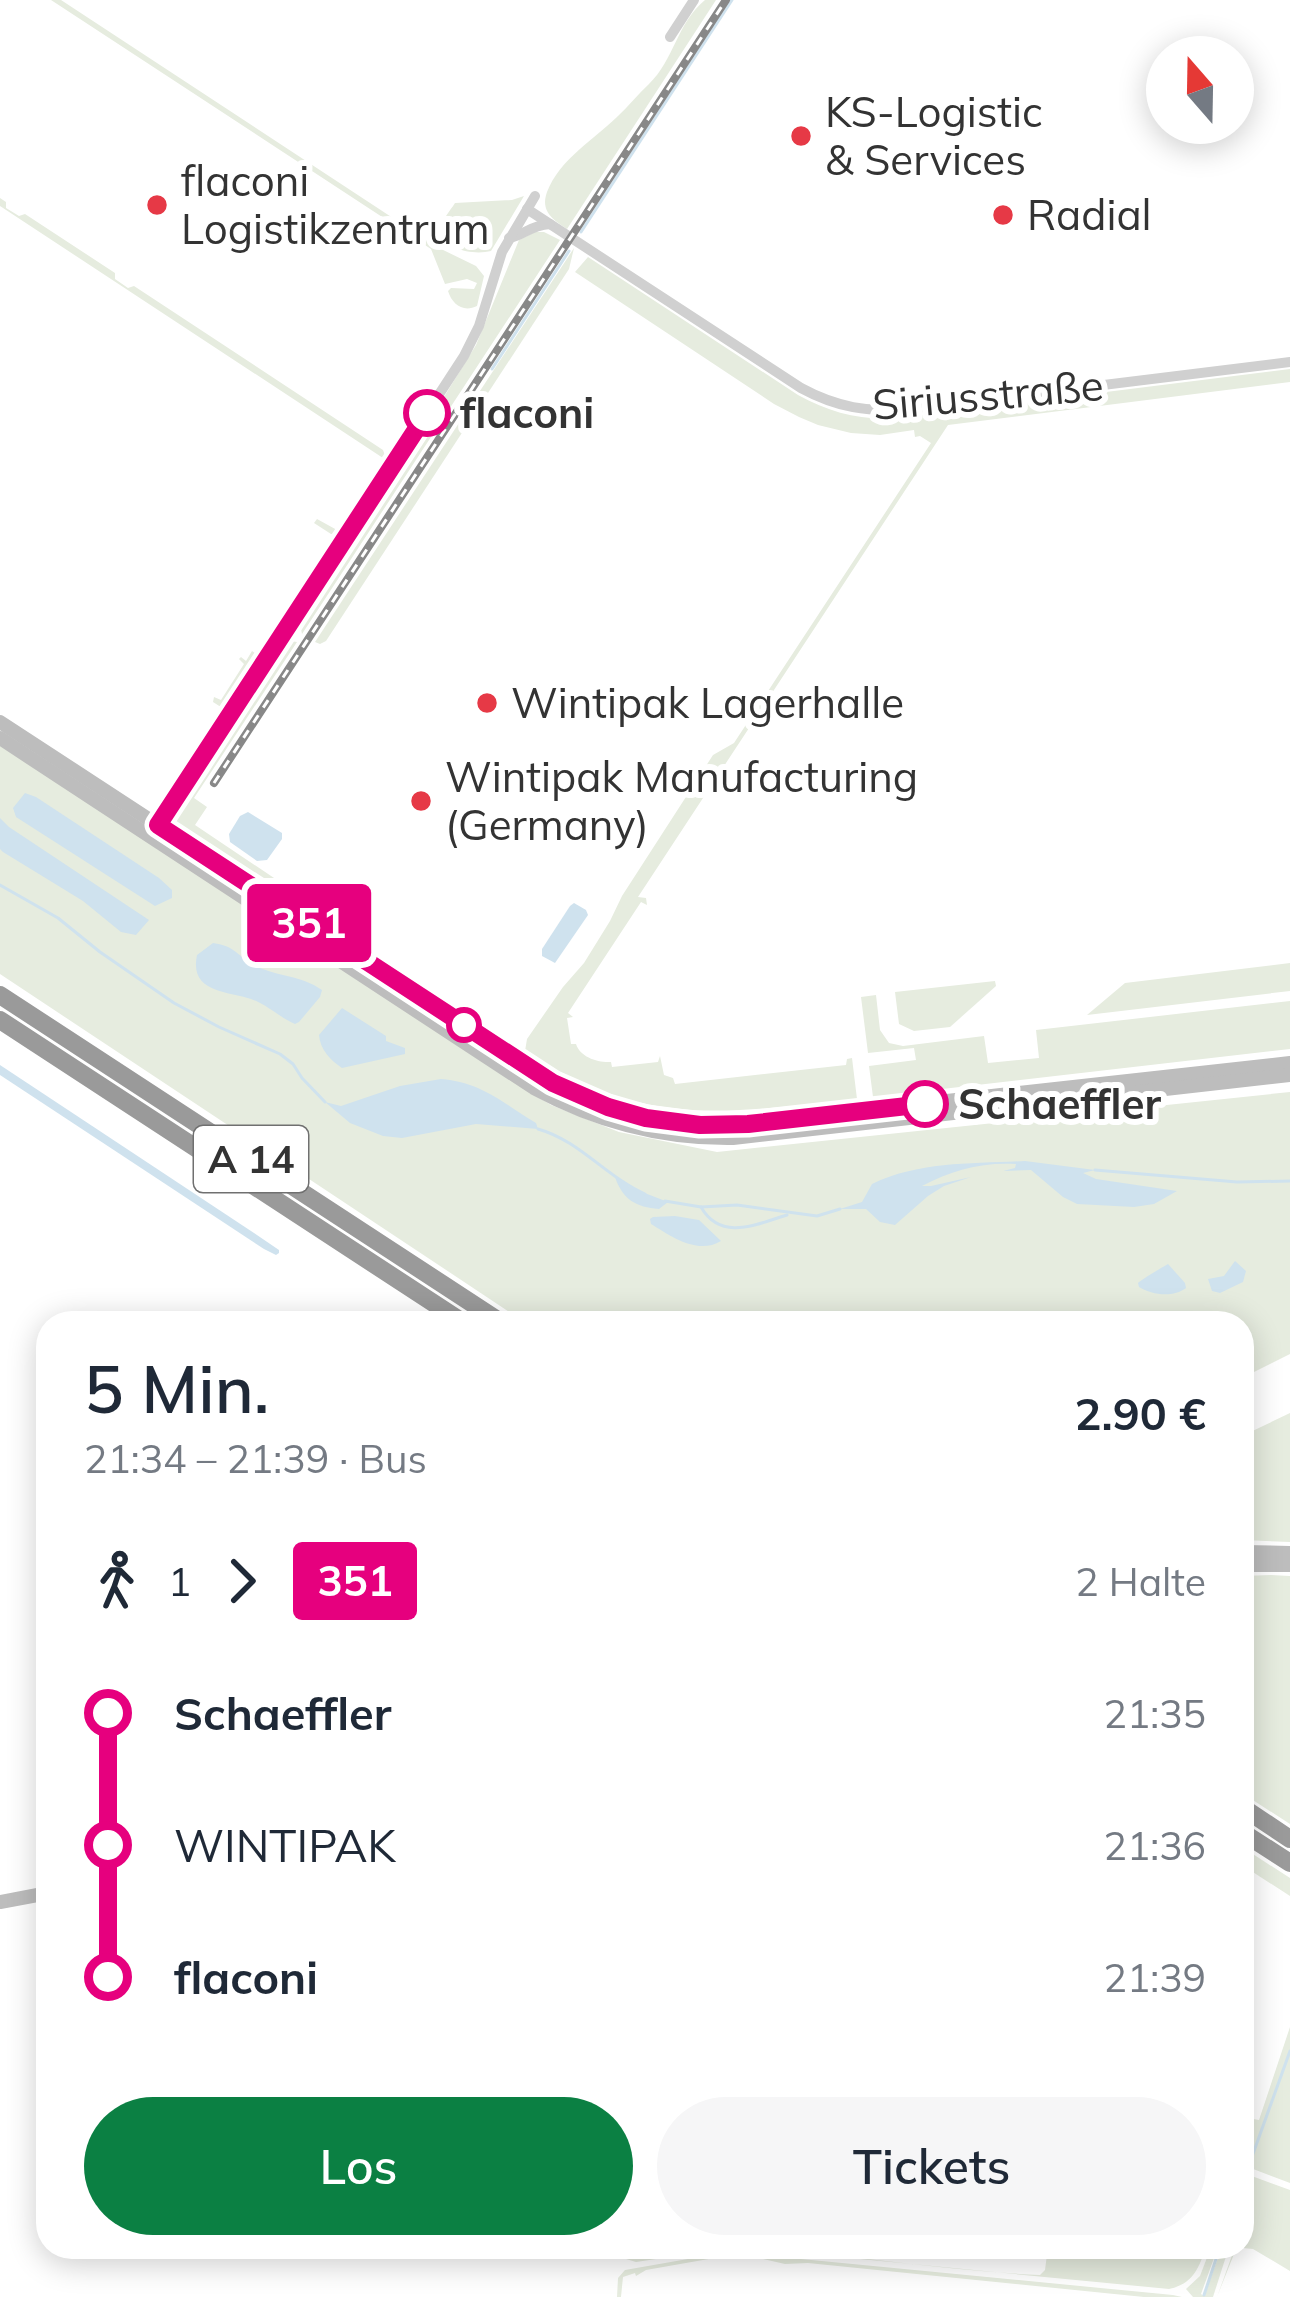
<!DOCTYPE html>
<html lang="de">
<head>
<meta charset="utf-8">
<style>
	body { margin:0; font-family:Mulish,sans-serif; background:#f6f6f7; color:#1f2937; height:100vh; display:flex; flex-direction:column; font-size:45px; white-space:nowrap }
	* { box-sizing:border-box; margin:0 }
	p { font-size:39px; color:#747a83 }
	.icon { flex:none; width:66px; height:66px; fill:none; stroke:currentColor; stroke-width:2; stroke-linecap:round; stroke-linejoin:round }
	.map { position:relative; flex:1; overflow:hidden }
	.side { position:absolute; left:36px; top:1311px; width:1218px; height:948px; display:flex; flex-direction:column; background:#fff; border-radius:36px; box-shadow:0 6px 30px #0003 }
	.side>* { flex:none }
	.badge { padding:0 24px; border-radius:9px; font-size:42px; line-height:78px }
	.needle { width:78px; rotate:340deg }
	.fabs { position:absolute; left:1146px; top:36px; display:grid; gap:24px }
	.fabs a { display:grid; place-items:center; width:108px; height:108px; border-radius:50%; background:#fff; box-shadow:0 6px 30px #0003; font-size:60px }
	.map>.badge { position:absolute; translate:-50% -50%; box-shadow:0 0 0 6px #fff }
	.legs { display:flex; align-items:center; gap:18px; height:132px; padding:0 48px; font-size:39px }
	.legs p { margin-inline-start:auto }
	.headline { display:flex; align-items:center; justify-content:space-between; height:204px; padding:0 48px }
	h1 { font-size:66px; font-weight:600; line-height:90px }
	.button { display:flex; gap:24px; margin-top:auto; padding:24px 48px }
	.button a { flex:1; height:138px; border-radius:72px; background:#0b8043; color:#fff; font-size:48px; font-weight:600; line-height:138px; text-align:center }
	.button a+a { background:#f6f6f7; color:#1f2937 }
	ul { padding:0 48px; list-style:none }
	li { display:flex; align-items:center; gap:42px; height:132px; font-size:45px }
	li i { display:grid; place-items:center; width:18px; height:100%; margin:0 15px; background:currentColor }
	li i::after { content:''; width:30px; height:30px; margin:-15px; border:9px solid; border-radius:50%; background:#fff }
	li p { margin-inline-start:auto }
	li:first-child i { background:linear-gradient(#0000 50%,currentColor 0) }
	li:last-child i { background:linear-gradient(currentColor 50%,#0000 0) }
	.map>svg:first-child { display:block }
	.green { fill:#e6ecdf }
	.water { fill:#cfe2ee }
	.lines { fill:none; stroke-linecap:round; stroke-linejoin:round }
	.stream { stroke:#cfe2ee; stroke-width:3 }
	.canal { stroke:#cfe2ee; stroke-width:9 }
	.street { stroke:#d0d0d0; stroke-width:10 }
	.secondary { stroke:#bdbdbd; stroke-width:14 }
	.highway { stroke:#9a9a9a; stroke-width:18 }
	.rail-casing { stroke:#888; stroke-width:8 }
	.rail { stroke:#fff; stroke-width:3; stroke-dasharray:9; stroke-linecap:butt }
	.line-1-casing { stroke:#fff; stroke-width:27 }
	.line-1 { stroke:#e6007e; stroke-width:18 }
	.poi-dot { fill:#e63946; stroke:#fff; stroke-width:4.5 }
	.stop-1-dot { fill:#fff; stroke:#e6007e; stroke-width:6 }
	.labels { text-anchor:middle; stroke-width:12; stroke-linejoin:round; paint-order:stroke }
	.shield { fill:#fff; stroke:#707070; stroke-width:3 }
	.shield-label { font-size:39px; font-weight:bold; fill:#333 }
	.poi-label { font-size:42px; fill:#333; stroke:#fff; text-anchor:start }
	.street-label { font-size:42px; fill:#333; stroke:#fff }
	.stop-label { font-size:42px; font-weight:bold; fill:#333; stroke:#fff; text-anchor:start }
</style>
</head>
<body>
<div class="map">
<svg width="1290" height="2297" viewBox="0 0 1290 2297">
	<rect width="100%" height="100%" fill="#fff"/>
	<g class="green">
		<path d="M51 0H61L437 247 476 266 484 276 477 306C463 313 452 304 448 291L451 288 474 289 477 283 467 279 445 284 431 249Z"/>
		<path d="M705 0H716L567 229C553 220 540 211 547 192 559 160 593 140 617 117 628 107 638 94 649 84 674 60 677 23 705 0Z"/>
		<path d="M524 196 491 251C475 255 444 251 442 230 441 220 450 211 455 203L512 200Z"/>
		<polygon points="0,198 6,202 6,208 19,216 25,214 115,273 115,279 128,288 134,286 383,450 387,461 339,534 331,534 314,523 317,519 337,530 383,458 0,206"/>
		<polygon points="535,232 544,232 560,240 302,634 299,619 424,427 428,428 441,408 439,405 476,345 519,240"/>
		<polygon points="574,248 569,269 326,641 320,644 315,642"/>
		<path d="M588 257 798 395C831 413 862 421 899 418L1290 369V382L948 425 638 897 646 898 647 905 641 902 568 1013 573 1017 567 1018 571 1044H576C580 1057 598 1063 611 1062L612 1067 658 1062 660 1056 664 1075 673 1078 675 1084 846 1065 847 1059 852 1058 857 1099C725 1113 644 1129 525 1051L527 1039 563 987 584 963 610 921 622 896 713 755 734 743 931 443 920 436 915 437 914 430 880 435 851 433 818 425 799 417 774 404 575 272Z"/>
		<polygon points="290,641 297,642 194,798 207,807 195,825 335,919 332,924 173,820 181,798 282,645"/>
		<polygon points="252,651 259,656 224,709 213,702 214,697 221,700 244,664 239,659 241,657 246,661"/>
		<polygon points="0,745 530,1092 551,1105 619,1132 717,1152 1290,1092 1290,1354 1242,1378 1242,1323 526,1323 0,974"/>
		<polygon points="1290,963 1290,991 1087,1015 1125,983"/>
		<polygon points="995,981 996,986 950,1027 914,1031 899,1024 895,992"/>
		<polygon points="876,995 880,1030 889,1043 903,1046 984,1036 988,1063 1039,1058 1036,1030 1290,1001 1290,1049 873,1097 869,1066 916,1060 914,1048 868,1053 861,997"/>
		<polygon points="1290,1413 1290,1542 1242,1540 1242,1436"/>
		<polygon points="1271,1575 1290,1576 1290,1824 1242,1793 1242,1576"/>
		<polygon points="1242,1847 1290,1878 1290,1896 1242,1865"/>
		<polygon points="1290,2027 1290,2183 1248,2167 1242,2169 1242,2117 1259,2120"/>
		<polygon points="1242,2175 1249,2175 1290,2190 1290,2271 1253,2249 1243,2248 1234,2254 1217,2297 1235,2247 1242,2247"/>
		<path d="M620 2247H688C712 2252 744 2245 771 2248 859 2257 952 2271 1040 2275L1045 2270 1048 2247H1206C1199 2268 1193 2284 1169 2289L736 2247 636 2262 626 2259Z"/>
		<polygon points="1211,2247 1218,2247 1201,2294 1204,2296 1222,2247 1229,2247 1213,2297 1193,2297 1186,2289 1200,2276"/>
		<polygon points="728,2252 1173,2295 1182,2297 1144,2297 808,2263 785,2264 754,2257 720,2257 646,2270 636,2276 635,2273 623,2277 621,2297 617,2297 618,2278 625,2270"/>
	</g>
	<g class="water">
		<polygon points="25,793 36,797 159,878 172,890 172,898 155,906 16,817 13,808"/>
		<polygon points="248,812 282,833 282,839 267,860 257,861 230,842 229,834 240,816"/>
		<polygon points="0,818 9,827 149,920 136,935 121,932 83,901 3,852 0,849"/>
		<polygon points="574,903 586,910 588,915 555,963 542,956 542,949 570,906"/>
		<path d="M213 943C236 946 238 957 256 966 278 977 301 975 322 990L320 997 299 1022 295 1024C279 1017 266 1004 251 999 227 991 189 993 197 955Z"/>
		<path d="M342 1008 386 1036V1041L405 1048V1054L342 1068C330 1060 320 1049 319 1035Z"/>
		<polygon points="0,1065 254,1233 279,1250 279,1253 276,1255 264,1249 0,1075"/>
		<path d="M441 1079C481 1082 503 1103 536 1123L538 1129 476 1124 402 1138 383 1136 350 1123 325 1102 341 1106 400 1086Z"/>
		<path d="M1025 1161 1095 1170 1083 1173 1096 1179 1177 1191 1154 1204 1134 1207 1077 1204 1063 1197 1031 1170 1003 1171 1015 1168 1016 1164C982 1162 952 1170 922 1186H931L971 1177 944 1186 928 1196 895 1225 880 1222 866 1209H840L862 1202 872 1184C920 1161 973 1164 1025 1161Z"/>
		<path d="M615 1177 629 1187 668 1202 659 1209C636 1207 623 1200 615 1177Z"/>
		<path d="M675 1216 699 1220 721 1241C698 1255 672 1237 651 1224L650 1219 653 1217Z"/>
		<polygon points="1235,1261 1246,1271 1243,1282 1220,1293 1212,1291 1208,1279 1224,1276"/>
		<path d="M1168 1264 1185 1283 1186 1288C1173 1298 1152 1295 1139 1287L1138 1283C1139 1281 1166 1265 1168 1264Z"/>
	</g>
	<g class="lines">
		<g class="stream">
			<polyline points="581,232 732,0"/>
			<polyline points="492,369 569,251"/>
			<polyline points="0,885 58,918 100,952 174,1003 219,1027 280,1054 293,1064 302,1078 325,1102"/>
			<path d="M538 1129C580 1141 605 1176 645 1194"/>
			<polyline points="1095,1170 1237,1182 1290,1181"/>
			<polyline points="665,1201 701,1207 737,1205 817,1216 840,1209"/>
			<path d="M701 1207C721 1242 757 1224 787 1215"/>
			<polyline points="1249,2165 1290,2051"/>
			<polyline points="1243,2181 1245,2177"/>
			<polyline points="1204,2295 1220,2247"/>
		</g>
		<polyline class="canal" points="1244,2180 1246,2180"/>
		<g class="street">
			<polyline points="670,37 694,0"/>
			<path d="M527 209 801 388C836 407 869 413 908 409L1290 362"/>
			<path d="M509 238C525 235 528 226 550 224"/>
			<polyline points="156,829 464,356 479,326 502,252 535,196"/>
		</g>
		<g class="secondary">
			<path d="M0 722 552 1083C615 1114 678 1128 748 1123L1290 1063"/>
			<path d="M0 738 534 1088C597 1122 661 1139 733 1138L1290 1075"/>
			<polyline points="1242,1552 1290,1553"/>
			<polyline points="1242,1565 1290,1565"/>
			<polyline points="0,1902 48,1893"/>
		</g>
		<g class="highway">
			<polyline points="0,995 502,1323"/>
			<polyline points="0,1020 464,1323"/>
			<polyline points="1242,1807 1290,1839"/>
			<polyline points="1242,1832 1290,1863"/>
		</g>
		<defs>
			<polyline id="rail" points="214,783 726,0"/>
		</defs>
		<use href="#rail" class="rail-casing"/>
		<use href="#rail" class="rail"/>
	</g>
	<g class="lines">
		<defs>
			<polyline id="line-1" points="427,413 158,825 553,1083 608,1107 646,1118 700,1125 748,1124 925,1104"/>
		</defs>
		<use href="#line-1" class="line-1-casing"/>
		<use href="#line-1" class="line-1"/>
	</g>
	<g class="poi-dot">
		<circle cx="801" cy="136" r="12"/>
		<circle cx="157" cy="205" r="12"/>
		<circle cx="1003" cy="215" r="12"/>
		<circle cx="487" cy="703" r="12"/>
		<circle cx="421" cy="801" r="12"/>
	</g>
	<g class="stop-1-dot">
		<circle cx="427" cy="413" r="21"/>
		<circle cx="464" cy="1025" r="15"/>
		<circle cx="925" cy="1104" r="21"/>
	</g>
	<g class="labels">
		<rect class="shield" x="194" y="1126" width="114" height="66" rx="9"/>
		<g class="shield-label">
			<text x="251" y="1173">A 14</text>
		</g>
		<g class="poi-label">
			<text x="825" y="127">KS-Logistic<tspan x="825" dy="48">&amp; Services</tspan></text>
			<text x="181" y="196">flaconi<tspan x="181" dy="48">Logistikzentrum</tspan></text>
			<text x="1027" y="230">Radial</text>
			<text x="511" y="718">Wintipak Lagerhalle</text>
			<text x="445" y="792">Wintipak Manufacturing<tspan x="445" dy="48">(Germany)</tspan></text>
		</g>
		<g class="street-label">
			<text transform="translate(988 395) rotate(-5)" y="15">Siriusstraße</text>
		</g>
		<g class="stop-label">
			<text x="460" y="428">flaconi</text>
			<text x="958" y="1119">Schaeffler</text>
		</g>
	</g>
</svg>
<div class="fabs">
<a><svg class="needle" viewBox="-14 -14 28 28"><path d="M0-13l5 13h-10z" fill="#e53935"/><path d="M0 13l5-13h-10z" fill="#747a83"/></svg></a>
</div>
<b class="badge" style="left:309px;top:923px;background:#e6007e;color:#fff">351</b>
<section class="side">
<div class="headline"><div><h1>5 Min.</h1><p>21:34 – 21:39 · Bus</p></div><b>2.90 €</b></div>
<div class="legs"><svg class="icon" aria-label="walk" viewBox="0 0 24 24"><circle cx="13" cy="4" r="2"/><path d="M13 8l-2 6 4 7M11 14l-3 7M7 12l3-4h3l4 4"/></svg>1<svg class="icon" aria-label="forward" viewBox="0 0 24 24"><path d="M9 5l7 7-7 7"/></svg><b class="badge" style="background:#e6007e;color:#fff">351</b><p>2 Halte</p></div>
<ul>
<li><i style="color:#e6007e"></i><b>Schaeffler</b><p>21:35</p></li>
<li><i style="color:#e6007e"></i><span>WINTIPAK</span><p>21:36</p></li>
<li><i style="color:#e6007e"></i><b>flaconi</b><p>21:39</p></li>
</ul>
<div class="button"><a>Los</a><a>Tickets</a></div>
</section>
</div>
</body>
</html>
